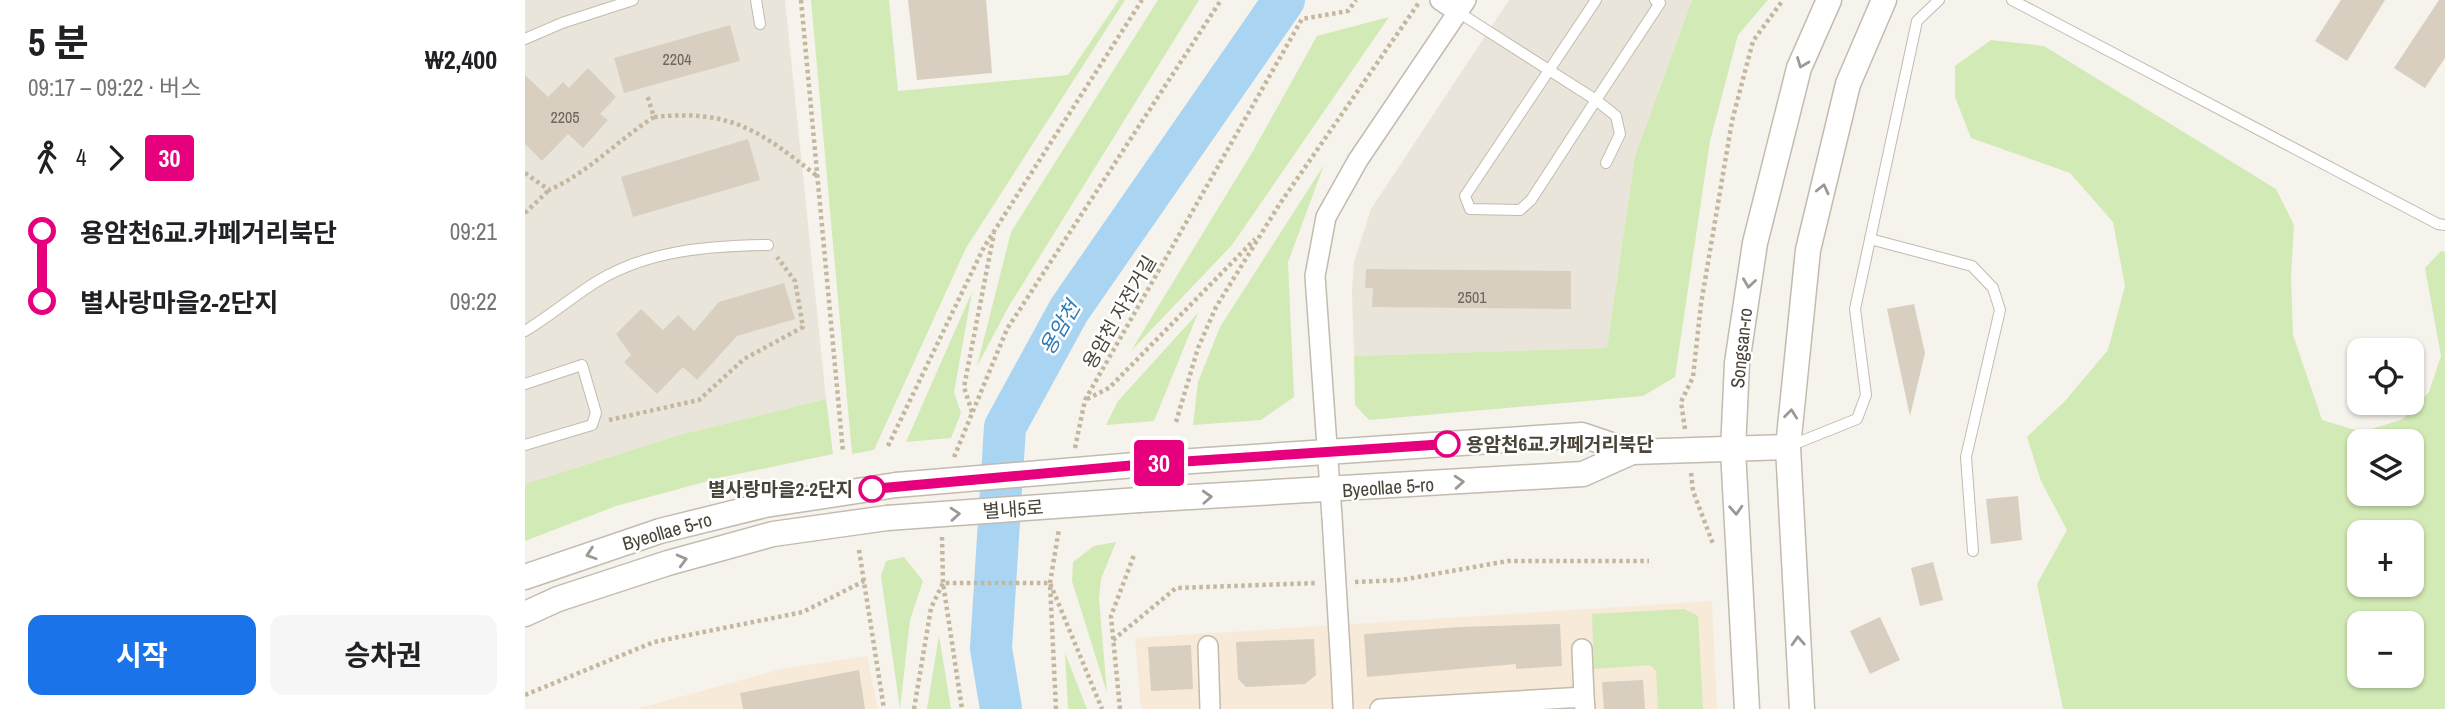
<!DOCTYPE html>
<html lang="ko">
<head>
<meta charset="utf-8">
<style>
	body { margin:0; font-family:"Archivo Narrow","Noto Sans KR",sans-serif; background:#f6f6f6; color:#202124; height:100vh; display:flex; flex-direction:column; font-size:26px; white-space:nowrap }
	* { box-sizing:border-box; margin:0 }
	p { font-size:23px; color:#757577 }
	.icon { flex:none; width:38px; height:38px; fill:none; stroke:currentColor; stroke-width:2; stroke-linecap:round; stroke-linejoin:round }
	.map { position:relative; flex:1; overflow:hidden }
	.drawer { display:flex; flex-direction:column; background:#fff; width:525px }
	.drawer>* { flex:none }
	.badge { padding:0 14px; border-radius:5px; font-size:24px; line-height:46px }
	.tools { position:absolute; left:1822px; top:338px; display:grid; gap:14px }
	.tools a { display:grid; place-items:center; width:77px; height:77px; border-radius:14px; background:#fff; box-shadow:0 2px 5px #0004; font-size:35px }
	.map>.badge { position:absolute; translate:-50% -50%; box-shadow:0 0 0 4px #fff }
	.legs { display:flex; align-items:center; gap:10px; height:77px; padding:0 28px; font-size:23px }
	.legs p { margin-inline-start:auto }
	.summary { display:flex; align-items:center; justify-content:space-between; height:119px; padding:0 28px }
	h1 { font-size:38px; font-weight:700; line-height:52px }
	.primary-button { display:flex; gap:14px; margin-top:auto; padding:14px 28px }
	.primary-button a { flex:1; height:80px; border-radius:14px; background:#1a73e8; color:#fff; font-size:28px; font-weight:700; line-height:80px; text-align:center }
	.primary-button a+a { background:#f6f6f6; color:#202124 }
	ul { padding:0 28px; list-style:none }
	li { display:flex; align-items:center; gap:24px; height:70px; font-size:26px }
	li i { display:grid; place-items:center; width:10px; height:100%; margin:0 9px; background:currentColor }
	li i::after { content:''; width:18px; height:18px; margin:-9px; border:5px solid; border-radius:50%; background:#fff }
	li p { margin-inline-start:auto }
	li:first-child i { background:linear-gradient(#0000 50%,currentColor 0) }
	li:last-child i { background:linear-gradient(currentColor 50%,#0000 0) }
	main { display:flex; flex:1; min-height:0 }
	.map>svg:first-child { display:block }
	.residential { fill:#eae5da }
	.commercial { fill:#f7ead8 }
	.green { fill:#d2eab5; fill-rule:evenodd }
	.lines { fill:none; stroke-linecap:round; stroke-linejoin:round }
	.river { stroke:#a9d4f2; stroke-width:42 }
	.building { fill:#d8cfc1 }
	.service-casing { stroke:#c2bbae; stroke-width:12 }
	.minor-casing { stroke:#c2bbae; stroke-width:22 }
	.tertiary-casing { stroke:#c2bbae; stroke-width:27 }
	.path { stroke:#c4b79f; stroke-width:4.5; stroke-dasharray:3.5 3.5; stroke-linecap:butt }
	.service { stroke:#fff; stroke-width:10 }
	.minor { stroke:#fff; stroke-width:19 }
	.tertiary { stroke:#fff; stroke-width:24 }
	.minor-bridge-casing { stroke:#c2bbae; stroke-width:22; stroke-linecap:butt }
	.tertiary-bridge-casing { stroke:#c2bbae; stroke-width:27; stroke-linecap:butt }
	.minor-bridge { stroke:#fff; stroke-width:19 }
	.tertiary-bridge { stroke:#fff; stroke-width:24 }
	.oneway { stroke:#9c9892 }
	.line-1-casing { stroke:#fff; stroke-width:16 }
	.line-1 { stroke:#e6007e; stroke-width:10 }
	.stop-1-dot { fill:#fff; stroke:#e6007e; stroke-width:3.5 }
	.labels { text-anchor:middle; stroke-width:5; stroke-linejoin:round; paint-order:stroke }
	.number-label { font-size:16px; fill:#6e675b }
	.street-label { font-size:19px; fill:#4b4439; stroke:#fff }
	.stop-label { font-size:19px; font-weight:bold; fill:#4b4439; stroke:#fff; text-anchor:start }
	.water-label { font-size:21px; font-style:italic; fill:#2e7ab2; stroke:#fff }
</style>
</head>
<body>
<main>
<section class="drawer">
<div class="summary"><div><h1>5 분</h1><p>09:17 – 09:22 · 버스</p></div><b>₩2,400</b></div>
<div class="legs"><svg class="icon" aria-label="walk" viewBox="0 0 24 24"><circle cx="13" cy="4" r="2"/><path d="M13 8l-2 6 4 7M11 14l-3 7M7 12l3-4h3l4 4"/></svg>4<svg class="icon" aria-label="forward" viewBox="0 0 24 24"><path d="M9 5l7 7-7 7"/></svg><b class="badge" style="background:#e6007e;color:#fff">30</b></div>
<ul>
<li><i style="color:#e6007e"></i><b>용암천6교.카페거리북단</b><p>09:21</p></li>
<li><i style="color:#e6007e"></i><b>별사랑마을2-2단지</b><p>09:22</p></li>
</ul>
<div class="primary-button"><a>시작</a><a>승차권</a></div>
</section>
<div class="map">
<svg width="1920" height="709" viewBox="0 0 1920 709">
	<rect width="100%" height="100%" fill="#f6f3ec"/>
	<g class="residential">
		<polygon points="0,0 260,0 301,399 154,435 0,484"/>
		<polygon points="984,0 1167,0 1110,156 1082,348 829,356 827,291 829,262 846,209"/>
	</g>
	<g class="commercial">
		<polygon points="1187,601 1192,709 616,709 610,638"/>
		<polygon points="342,656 353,709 111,709 256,669"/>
	</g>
	<g class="green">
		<polygon points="286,0 364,0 373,91 543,75 594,0 600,0 441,248 349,450 327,454"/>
		<polygon points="633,0 674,0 484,306 452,366 486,232"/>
		<polygon points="1167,0 1243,0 1213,35 1185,141 1150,377 1118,396 844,420 830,405 829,356 1082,348 1110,156"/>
		<polygon points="864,17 707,245 606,351 728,151 792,36"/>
		<path d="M1466 40 1519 46 1751 189 1769 225 1766 276 1768 335 1797 420 1837 432 1878 419 1904 392 1916 356 1900 268 1916 251 1920 252V709H1538L1512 584 1542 530 1516 481 1502 437 1539 402 1583 350 1600 286 1588 222 1545 173 1446 138 1430 97V66ZM1834 441H1886V494H1834ZM1834 532H1886V584H1834ZM1834 623H1886V676H1834Z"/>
		<polygon points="799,165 763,262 769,397 736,420 668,425 673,382 695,327"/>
		<polygon points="447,292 429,392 436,413 426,438 381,442"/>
		<polygon points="673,313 629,421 581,425 593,401"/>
		<polygon points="301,399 308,454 194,478 91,506 0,541 0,484 154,435"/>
		<polygon points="591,542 576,579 574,599 582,693 547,581 548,562 569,546"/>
		<polygon points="379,557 398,581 385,620 375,709 356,576 361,561"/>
		<polygon points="1159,609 1173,616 1178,709 1133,709 1131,671 1125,665 1069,669 1067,614"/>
		<polygon points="414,635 426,709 402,709"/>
		<polygon points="540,653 562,709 543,709"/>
	</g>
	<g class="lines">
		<polyline class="river" points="476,709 466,648 480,427 544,310 759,0"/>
	</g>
	<g class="building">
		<polygon points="383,0 461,0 467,73 392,80"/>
		<polygon points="1816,0 1860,0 1822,61 1790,41"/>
		<polygon points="1914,0 1920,0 1920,58 1900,88 1869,68"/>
		<polygon points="205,25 215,61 99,93 89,58"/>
		<polygon points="63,68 91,97 75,114 83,120 58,148 43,134 17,161 0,144 0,75 23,97 38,82 44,88"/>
		<polygon points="223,139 235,180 108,217 96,177"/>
		<polygon points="841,269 1046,271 1046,309 847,307 848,288 840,288"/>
		<polygon points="259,283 270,319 212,336 172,380 158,367 132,394 99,362 106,355 91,334 116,309 138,330 153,315 169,331 194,302"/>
		<polygon points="1389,304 1400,353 1385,416 1362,309"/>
		<polygon points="1493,496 1497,540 1466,544 1461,499"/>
		<polygon points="1408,562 1418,600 1395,606 1386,568"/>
		<polygon points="1355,617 1375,660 1345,674 1325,631"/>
		<polygon points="1035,624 1037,666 991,669 991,664 842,677 839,634 935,627"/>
		<polygon points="789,639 791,675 780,684 721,687 713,679 711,642"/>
		<polygon points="666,645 668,689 626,691 623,647"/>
		<polygon points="334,670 340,709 218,709 215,693"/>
		<polygon points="1118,680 1120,709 1079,709 1077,682"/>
	</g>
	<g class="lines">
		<defs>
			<g id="service">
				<polyline points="231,0 235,24"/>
				<polyline points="1071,0 940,196 945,209 995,210 1006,200 1071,100 1091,116 1095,134 1081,163"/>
				<polyline points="1487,0 1913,224 1920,225"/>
				<polyline points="933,12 1071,100 1135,3 1130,0"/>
				<polyline points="0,39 37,23 108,0"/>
				<polyline points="1345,239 1447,266 1468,288 1475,310 1441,457 1448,551"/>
				<path d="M0 331C25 316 47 297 71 282 123 250 183 246 243 245"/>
				<polyline points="0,384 57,365 71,413 67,425 0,445"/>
				<polyline points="1267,445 1332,419 1341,395 1330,309 1392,21 1414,0"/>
			</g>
			<g id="minor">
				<polyline points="915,0 933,12"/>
				<polyline points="807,517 790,276 801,217 833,160 941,0"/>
				<polyline points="683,646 685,709"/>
				<polyline points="1057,649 1059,697"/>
				<polyline points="816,668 818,709"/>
				<polyline points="855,709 1059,697 1060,709"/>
			</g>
			<g id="tertiary">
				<polyline points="622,464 1057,435 1107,452 1263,447"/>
				<polyline points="614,500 1058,474 1107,452"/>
				<polyline points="0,577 135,531 240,505 371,485"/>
				<polyline points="0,614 33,599 143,563 248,534 362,518"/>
				<polyline points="1222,709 1208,450 1212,363 1230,243 1274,68 1304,0"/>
				<polyline points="1277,709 1263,447 1283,250 1323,84 1359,0"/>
			</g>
		</defs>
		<use href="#service" class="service-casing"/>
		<use href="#minor" class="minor-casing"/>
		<use href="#tertiary" class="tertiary-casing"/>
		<g class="path">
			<polyline points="276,0 318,452"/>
			<path d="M129 117C206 109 235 131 292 176"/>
			<path d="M0 173 24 190C63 173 93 140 129 117L122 95"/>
			<polyline points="0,213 24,190"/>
			<polyline points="562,399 584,388 730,239"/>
			<polyline points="447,412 439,387 469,233"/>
			<polyline points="84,420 174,400 219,359 278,327 270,281 252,257"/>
			<polyline points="651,422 673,348 691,307 754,205 895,1"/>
			<polyline points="1160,429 1156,402 1168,377 1176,304 1207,121 1228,41 1258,0"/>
			<polyline points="363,446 459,247 617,0"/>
			<polyline points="550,448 560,400 777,19 823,11 831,0"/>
			<polyline points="429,457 482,329 696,0"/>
			<polyline points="1166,473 1168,491 1188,544"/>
			<polyline points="417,537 418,583 437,709"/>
			<polyline points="334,550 359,709"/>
			<polyline points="830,582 876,580 983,561 1124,561"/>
			<polyline points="588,640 651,588 793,583"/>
			<polyline points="0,695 129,642 278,612 339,581"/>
			<polyline points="389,709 406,608 418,583 525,583 577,709"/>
			<polyline points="531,709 525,583 534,529"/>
			<polyline points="595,709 586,616 609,555"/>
		</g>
		<use href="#service" class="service"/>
		<use href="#minor" class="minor"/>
		<use href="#tertiary" class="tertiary"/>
		<defs>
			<polyline id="minor-bridge" points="807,517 816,668"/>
			<g id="tertiary-bridge">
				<polyline points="371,485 622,464"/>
				<polyline points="362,518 614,500"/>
			</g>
		</defs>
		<use href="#minor-bridge" class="minor-bridge-casing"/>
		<use href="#tertiary-bridge" class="tertiary-bridge-casing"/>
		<use href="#minor-bridge" class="minor-bridge"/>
		<use href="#tertiary-bridge" class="tertiary-bridge"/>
	</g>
	<defs><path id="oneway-chevron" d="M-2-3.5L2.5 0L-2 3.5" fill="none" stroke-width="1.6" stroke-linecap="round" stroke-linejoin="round" transform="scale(1.75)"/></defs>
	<g class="oneway">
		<use href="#oneway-chevron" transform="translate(1277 63) rotate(111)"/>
		<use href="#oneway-chevron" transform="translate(1298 189) rotate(-77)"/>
		<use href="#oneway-chevron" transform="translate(1224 283) rotate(98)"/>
		<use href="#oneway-chevron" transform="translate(1266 414) rotate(-84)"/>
		<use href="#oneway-chevron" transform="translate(934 482) rotate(-4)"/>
		<use href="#oneway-chevron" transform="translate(682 497) rotate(-3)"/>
		<use href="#oneway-chevron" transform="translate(1211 510) rotate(87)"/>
		<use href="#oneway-chevron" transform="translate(430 514) rotate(-4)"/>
		<use href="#oneway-chevron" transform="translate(66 554) rotate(162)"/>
		<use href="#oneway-chevron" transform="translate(157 560) rotate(-15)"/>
		<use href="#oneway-chevron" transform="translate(1273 641) rotate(-93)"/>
	</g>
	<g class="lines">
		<defs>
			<polyline id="line-1" points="347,489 622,464 922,444"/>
		</defs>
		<use href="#line-1" class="line-1-casing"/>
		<use href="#line-1" class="line-1"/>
	</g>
	<g class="stop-1-dot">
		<circle cx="922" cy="444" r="12"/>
		<circle cx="347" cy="489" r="12"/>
	</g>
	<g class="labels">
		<g class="number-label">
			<text x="152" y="65">2204</text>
			<text x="40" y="123">2205</text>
			<text x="947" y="303">2501</text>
		</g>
		<g class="street-label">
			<text transform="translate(594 312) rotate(-60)" y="7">용암천 자전거길</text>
			<text transform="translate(1216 348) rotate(-84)" y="7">Songsan-ro</text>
			<text transform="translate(863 487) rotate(-4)" y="7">Byeollae 5-ro</text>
			<text transform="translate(488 509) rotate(-4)" y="7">별내5로</text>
			<text transform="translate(142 531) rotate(-16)" y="7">Byeollae 5-ro</text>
		</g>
		<g class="stop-label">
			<text x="941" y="451">용암천6교.카페거리북단</text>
			<text x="328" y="496" text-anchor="end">별사랑마을2-2단지</text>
		</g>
		<g class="water-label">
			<text transform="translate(535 328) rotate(-60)" y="7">용암천</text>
		</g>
	</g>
</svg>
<div class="tools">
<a><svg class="icon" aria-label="locate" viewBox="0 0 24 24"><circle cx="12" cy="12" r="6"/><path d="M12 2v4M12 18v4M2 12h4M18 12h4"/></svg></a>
<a><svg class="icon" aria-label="layers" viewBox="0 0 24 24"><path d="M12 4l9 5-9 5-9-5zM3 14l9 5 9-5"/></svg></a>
<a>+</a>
<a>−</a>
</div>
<b class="badge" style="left:634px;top:463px;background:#e6007e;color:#fff">30</b>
</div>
</main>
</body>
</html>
